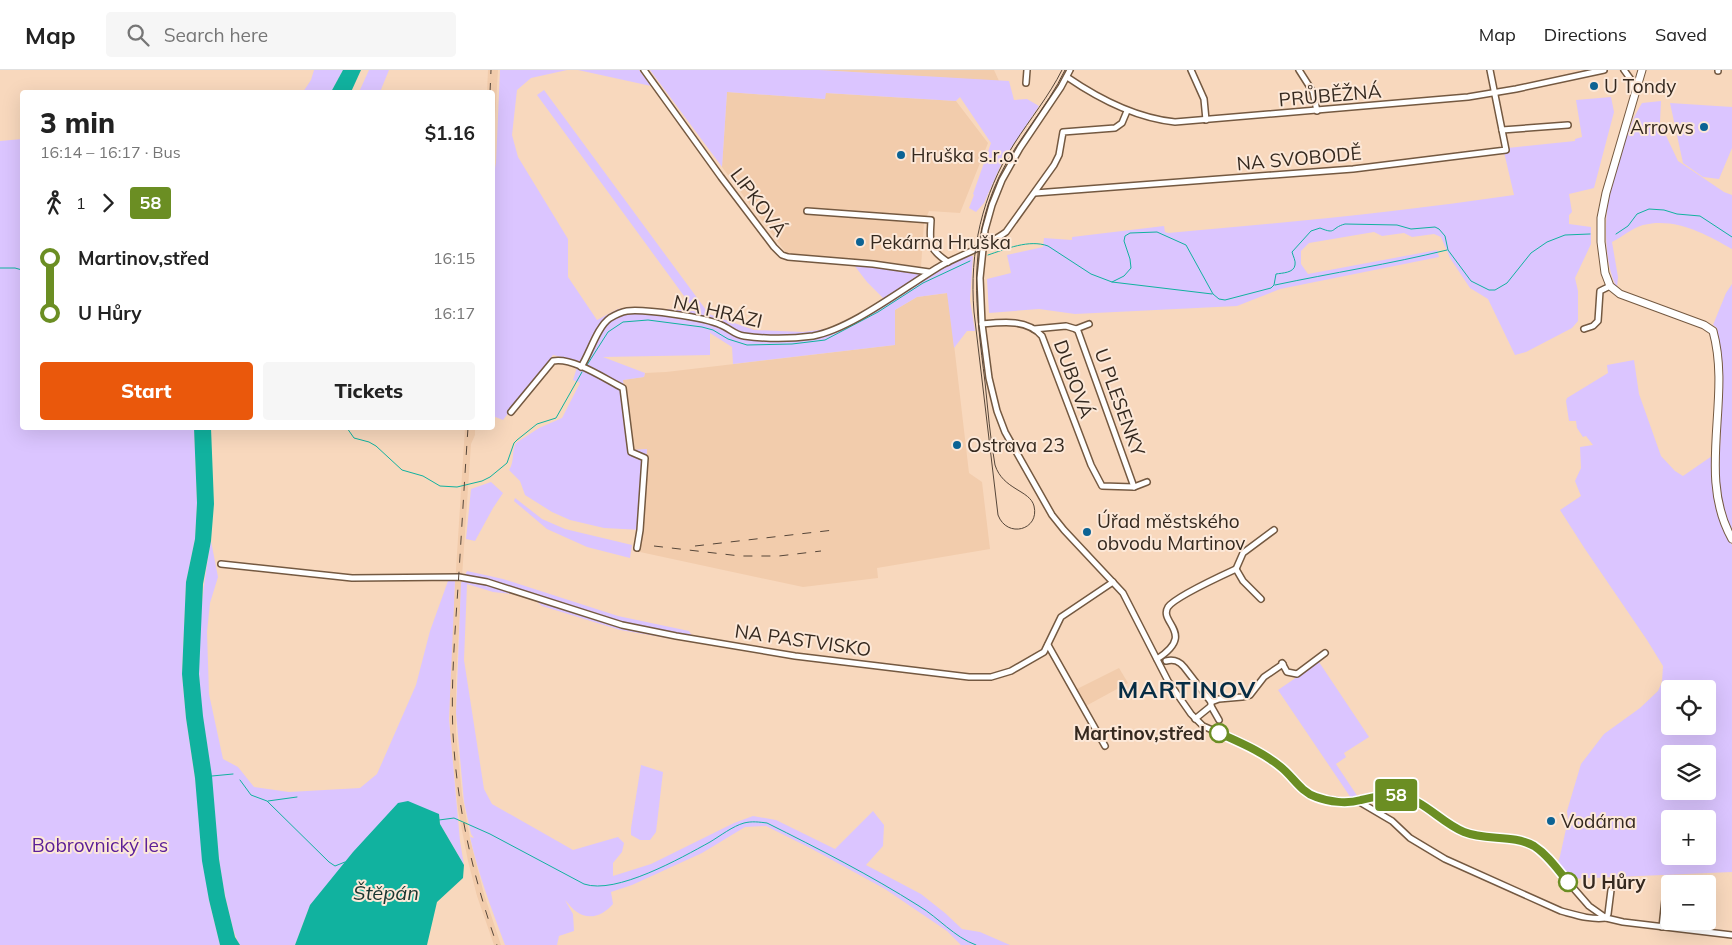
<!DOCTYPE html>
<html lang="en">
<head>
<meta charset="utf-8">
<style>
	body { margin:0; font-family:Mulish,sans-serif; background:#f6f6f6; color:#222; height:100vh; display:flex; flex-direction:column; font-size:19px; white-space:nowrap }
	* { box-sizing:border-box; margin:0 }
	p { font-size:16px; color:#767676 }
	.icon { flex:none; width:28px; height:28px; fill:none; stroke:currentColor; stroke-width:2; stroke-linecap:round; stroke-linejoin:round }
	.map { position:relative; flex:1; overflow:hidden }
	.side { position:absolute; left:20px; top:20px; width:475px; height:340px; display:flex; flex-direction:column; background:#fff; border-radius:5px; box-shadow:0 5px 20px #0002 }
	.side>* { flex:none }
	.badge { padding:0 10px; border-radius:4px; font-size:18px; line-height:32px }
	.buttons { position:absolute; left:1661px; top:610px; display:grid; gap:10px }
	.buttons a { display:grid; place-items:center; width:55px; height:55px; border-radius:5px; background:#fff; box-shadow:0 5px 20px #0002; font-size:25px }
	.map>.badge { position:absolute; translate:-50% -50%; box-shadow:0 0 0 2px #fff }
	.legs { display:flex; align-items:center; gap:8px; height:55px; padding:0 20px; font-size:16px }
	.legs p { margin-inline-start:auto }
	.summary { display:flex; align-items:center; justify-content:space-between; height:85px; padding:0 20px }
	h1 { font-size:28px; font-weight:800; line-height:38px }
	.cta { display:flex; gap:10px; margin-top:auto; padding:10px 20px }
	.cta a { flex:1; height:58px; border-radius:5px; background:#ea580c; color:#fff; font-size:20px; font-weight:800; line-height:58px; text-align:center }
	.cta a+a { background:#f6f6f6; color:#222 }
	ul { padding:0 20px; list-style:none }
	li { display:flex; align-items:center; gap:18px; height:55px; font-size:19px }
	li i { display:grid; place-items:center; width:8px; height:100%; margin:0 6px; background:currentColor }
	li i::after { content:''; width:12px; height:12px; margin:-6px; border:4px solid; border-radius:50%; background:#fff }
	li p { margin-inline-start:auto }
	li:first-child i { background:linear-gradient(#0000 50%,currentColor 0) }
	li:last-child i { background:linear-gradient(currentColor 50%,#0000 0) }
	header { display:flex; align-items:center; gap:30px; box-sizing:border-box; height:70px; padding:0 25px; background:#fff; border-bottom:1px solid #e0e0e0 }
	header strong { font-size:24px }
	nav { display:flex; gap:28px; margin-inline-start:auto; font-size:18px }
	.search { width:350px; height:45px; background:#f6f6f6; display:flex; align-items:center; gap:12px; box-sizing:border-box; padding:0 18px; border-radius:5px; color:#767676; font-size:19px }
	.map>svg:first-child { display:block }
	.built { fill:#f2ccac }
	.green { fill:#dbc5ff; fill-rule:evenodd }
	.water { fill:#11b29f }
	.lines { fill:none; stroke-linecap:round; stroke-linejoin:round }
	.stream { stroke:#11b29f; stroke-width:1 }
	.minor-casing { stroke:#745941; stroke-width:8 }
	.major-casing { stroke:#745941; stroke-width:9 }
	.minor { stroke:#fff; stroke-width:5 }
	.major { stroke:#fff; stroke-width:7 }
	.tram { stroke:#564639; stroke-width:1 }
	.rail { stroke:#564639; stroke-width:1; stroke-dasharray:9 9; stroke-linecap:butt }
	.line-1-casing { stroke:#fff; stroke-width:11 }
	.line-1 { stroke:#6b8e23; stroke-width:8 }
	.poi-dot { fill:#0c6394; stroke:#fce8d8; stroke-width:2 }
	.stop-1-dot { fill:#fff; stroke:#6b8e23; stroke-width:2.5 }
	.labels { text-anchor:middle; stroke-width:4; stroke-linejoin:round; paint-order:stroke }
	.poi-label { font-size:19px; fill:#35291f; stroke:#fce8d8; text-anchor:start }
	.street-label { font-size:19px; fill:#35291f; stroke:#fce8d8 }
	.stop-label { font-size:19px; font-weight:bold; fill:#35291f; stroke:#fce8d8; text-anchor:end }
	.park-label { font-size:19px; fill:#5d2098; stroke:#fce8d8 }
	.water-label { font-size:20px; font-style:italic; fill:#183530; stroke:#fce8d8 }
	.district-label { font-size:24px; font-weight:bold; letter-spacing:1px; fill:#072d45; stroke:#fce8d8 }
</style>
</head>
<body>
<header>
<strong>Map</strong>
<div class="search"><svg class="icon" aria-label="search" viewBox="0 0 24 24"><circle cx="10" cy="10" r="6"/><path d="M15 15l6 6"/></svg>Search here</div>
<nav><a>Map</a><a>Directions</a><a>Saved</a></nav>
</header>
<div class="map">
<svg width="1732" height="875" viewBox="0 0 1732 875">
	<rect width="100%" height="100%" fill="#f8d8bd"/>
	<g class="built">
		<polygon points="488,0 498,0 493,83 492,22 487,22"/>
		<polygon points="819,0 994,0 999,11 966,9"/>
		<polygon points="727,22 825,29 825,23 956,31 988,73 960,143 929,141 924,153 921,197 887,192 787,184 722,97"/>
		<polygon points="948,223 969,403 982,412 990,479 877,498 878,508 803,517 640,482 647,379 631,381 623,310 644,307 645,303 666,302 895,275 895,240 917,227"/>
		<polygon points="465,358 475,358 475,365 471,374 462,507 456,610 456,662 462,724 470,769 484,824 501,875 494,875 477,826 468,791 458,740 450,662 449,610"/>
		<polygon points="1119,598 1128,613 1084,637 1075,620"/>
	</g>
	<g class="green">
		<polygon points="314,0 343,0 331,22 303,22 311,10"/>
		<polygon points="369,0 389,0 380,22 359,22"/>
		<path d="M500 0H567L531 8 517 20 512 65 518 87 568 169V207L597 250 618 239 634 237 695 241 537 25 544 20 709 244 754 260 803 262 834 258 884 229 867 212 854 195 907 197 929 204 968 186H973L970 230 975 261H967L954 278 947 223 917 227 895 240V275L733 294 732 277 710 263V285L603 287 645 303 644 307 623 310 631 380 647 379 642 460 604 458 570 450 552 442 525 425 520 411 509 400C515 391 511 382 516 373L539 358 562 348 580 313 573 310 579 291 553 285 503 350 493 346 492 114 496 93Z"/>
		<polygon points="578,0 639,0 651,16"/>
		<polygon points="650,0 819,0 1009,11 1014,30 1027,29 1039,36 1003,90 984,133 976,142 969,138 974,125 973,124 991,73 960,27 956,31 826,23 825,29 727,22 722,97"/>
		<path d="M1611 27 1614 42 1594 118 1569 124 1572 142 1569 145V154L1591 157V174L1575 208 1578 221V251L1572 258 1526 282 1515 285 1488 229 1470 218 1450 188 1441 167 1434 164 1412 167 1404 163 1382 166 1374 162 1309 173 1301 181V194L1308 204 1437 180 1439 187 1280 219 1237 236 1075 244 1039 239 989 243 987 209 1011 203 1007 185 1043 177 1044 168 1072 170V167L1164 156 1165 162 1168 163C1284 153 1399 142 1514 125L1504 82 1509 81 1508 78 1575 71V69L1582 67 1576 30Z"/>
		<path d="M1661 31 1660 53 1678 91 1724 122 1732 125V179C1706 164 1675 147 1643 155 1632 158 1622 167 1612 172L1618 207 1617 218C1603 191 1604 145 1611 116 1614 105 1618 94 1621 83 1627 65 1632 49 1642 33Z"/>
		<polygon points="1670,33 1732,37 1732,78 1719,109 1703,107 1683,93"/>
		<polygon points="22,69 22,358 194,358 197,433 195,469 186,512 182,604 186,648 195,708 209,830 220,875 0,875 0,71"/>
		<polygon points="1732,214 1732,461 1724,443 1719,407 1723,297 1717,258 1713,255 1726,223"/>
		<path d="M1634 290 1639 324 1661 386 1675 401 1683 406 1712 386C1711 422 1713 443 1732 475V802L1570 809 1557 795 1560 786 1568 750 1567 741 1581 694 1604 664 1640 638 1658 621 1662 612 1663 596 1647 570 1585 479 1560 440 1581 426 1575 411 1581 398 1580 377 1593 375 1586 366 1583 367 1577 358 1576 351H1569L1566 331 1567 328 1608 303 1607 295ZM1670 619H1708V656H1670ZM1670 684H1708V721H1670ZM1670 749H1708V786H1670Z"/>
		<polygon points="491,412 503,423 493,438 475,471 466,469 471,419"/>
		<polygon points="515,428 542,449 565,459 632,475 630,488 587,477 547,459 514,431"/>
		<path d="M211 471 218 507 210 533 207 562 209 624 223 689 238 697 254 717 289 722 360 718 377 704 416 615 430 561 448 511H455L449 649 460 771 464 795 440 754 439 744 310 835 295 875H240C234 865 232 854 229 842 219 803 216 762 213 722 210 682 200 644 199 604 198 560 203 514 211 471Z"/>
		<path d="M467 501 503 509 618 546 689 561 697 573 620 560 542 536 530 526 493 522 467 514 464 590 484 719 492 734 573 780 618 767 624 773 622 782 613 793V806L651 794 734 753 753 746 776 750 835 779 873 741 884 755 883 776 866 795 921 824 945 843 962 859 980 862 1010 875H961L947 861 885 819 812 779 766 756 745 757 702 783 632 815 611 822 613 834C604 845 589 851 577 842 572 839 569 834 565 830L573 844 574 861 559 866 557 875H505C492 840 478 804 470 767L474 768 471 764 464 732 456 643 461 513Z"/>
		<polygon points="1319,592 1369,667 1344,683 1346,687 1336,694 1358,727 1351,728 1278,620"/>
		<polygon points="641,695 663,702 656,762 650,770 640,770 631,765 631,758"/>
	</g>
	<g class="water">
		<polygon points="343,0 361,0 351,22 331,22"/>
		<polygon points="194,358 211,358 214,434 211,471 203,514 199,604 203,646 212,706 219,789 225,826 235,867 240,875 220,875 209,830 202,791 195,708 186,648 182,604 186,512 195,469 197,433"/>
		<polygon points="408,731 439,744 440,754 464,795 463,808 437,832 427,875 295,875 310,835 353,782 398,733"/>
	</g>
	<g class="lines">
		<g class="stream">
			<polyline points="1616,164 1628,156 1637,144 1649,139 1664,140 1677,144 1700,146 1732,167"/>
			<path d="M988 185C1006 179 1029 169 1048 176L1091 204 1112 212 1124 206 1131 198 1130 189 1124 171 1125 166 1130 163 1157 162 1186 175 1213 224 1219 229 1225 230 1271 218 1274 215 1276 204C1282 203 1294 203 1295 195 1296 191 1293 186 1292 182L1311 161 1320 158C1337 165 1330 158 1345 154L1397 155 1411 159 1435 157 1439 159 1445 166 1448 180 1471 211 1489 220H1495L1507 213 1531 183 1547 172 1565 165 1590 164"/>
			<polyline points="0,198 15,198 22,200"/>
			<polyline points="1112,212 1212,224"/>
			<path d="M1275 215C1332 203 1390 194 1447 180"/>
			<polyline points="587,295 608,262 623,252 648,250 702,257 713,260 728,269 747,275 792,274 825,270 878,242 923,213 970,191"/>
			<polyline points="347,358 354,368 369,372 376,376 402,400 423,406 440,416 457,417 482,411 490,407 507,393 514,373 517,370 537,354 556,348 582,302"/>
			<polyline points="212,706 233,704"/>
			<polyline points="240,710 251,725 267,731 329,792 335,796 345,792"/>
			<polyline points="268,731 297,727"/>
			<path d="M439 750 454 748 490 764 584 814C616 825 681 788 710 772 720 766 733 756 744 753 752 751 759 752 767 753 819 779 870 805 919 836 939 848 954 867 976 875"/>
		</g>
		<defs>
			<g id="minor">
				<polyline points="644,0 721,107 774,177 782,185 788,187 873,194 929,202"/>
				<polyline points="1070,0 1061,17 1020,78 1002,110 992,135 985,160 980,208 982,254 989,308 997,341 1005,362 1052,445 1064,460 1123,523 1168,611 1191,644 1203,656 1245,674 1262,683 1284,699 1304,720 1317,728 1347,732 1382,725 1401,726 1417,731 1446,753 1469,764 1484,767 1515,769 1531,775 1542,782 1589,836 1606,848 1623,852 1732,865"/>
				<polyline points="1191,0 1204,29 1206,50"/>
				<polyline points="1299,0 1313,22 1317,41"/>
				<polyline points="1624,0 1632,11 1634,21"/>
				<polyline points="1718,0 1718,1"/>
				<path d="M1067 7C1099 29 1136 48 1175 52L1468 27 1516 19 1604 0"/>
				<polyline points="1026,13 1027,0"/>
				<polyline points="1502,60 1568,55"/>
				<polyline points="1035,123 1353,99 1506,80 1490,0"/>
				<path d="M807 141 931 150C930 173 927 178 948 192"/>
				<path d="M982 254C1003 252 1027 249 1042 266L1091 395 1102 416 1134 417 1147 412"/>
				<polyline points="1034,259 1066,256 1076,259 1078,261 1134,417"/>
				<polyline points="1076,259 1089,254"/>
				<polyline points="1584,259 1593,256 1598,251 1600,221 1610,216"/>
				<path d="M581 297C590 283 597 257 610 248 615 245 621 242 627 241 644 239 705 247 721 255 729 258 735 265 744 266 766 269 791 269 813 266 852 259 906 216 942 195 963 184 987 176 1006 162L1054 95 1059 85 1063 62 1115 58 1122 53 1127 41"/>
				<path d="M511 342 553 291C573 287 605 309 623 318L631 382 645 388 640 460 637 478"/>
				<polyline points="221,494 352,508 459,507 487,512 622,555 676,566 795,586 969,607 991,607 1011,601 1044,582 1061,547 1113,512"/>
				<polyline points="1236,499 1243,511 1261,529"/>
				<polyline points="1048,575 1105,676"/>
				<path d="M1157 589C1197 563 1158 553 1168 537 1175 527 1223 505 1236 499L1243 483 1274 460"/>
				<path d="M1166 591C1174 589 1179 591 1184 597L1211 632V636L1219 650"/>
				<polyline points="1282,593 1287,602 1297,604 1325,583"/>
				<polyline points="1211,632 1219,629 1242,627 1250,625 1264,607 1283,594"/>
				<polyline points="1195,649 1211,636"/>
				<path d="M1358 731 1392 751 1410 768 1445 789 1561 841C1576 845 1590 850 1606 848L1608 844 1611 820"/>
				<polyline points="1708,849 1711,825"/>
				<polyline points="1662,857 1666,821"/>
			</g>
			<path id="major" d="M1642 0 1606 123 1601 148V172L1605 203 1610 216 1620 224 1704 255 1713 261C1732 329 1696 405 1732 469"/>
		</defs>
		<use href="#minor" class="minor-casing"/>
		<use href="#major" class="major-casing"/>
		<use href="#minor" class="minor"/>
		<use href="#major" class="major"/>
		<path class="tram" d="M1062 0C1049 26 1030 49 1014 74 982 125 969 182 974 242L998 445C1007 469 1040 460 1034 436 1030 420 1003 420 995 395 990 368 988 340 985 312 976 240 967 175 999 107 1017 69 1047 38 1065 0"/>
		<g class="rail">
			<polyline points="490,22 491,0"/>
			<path d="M468 358C464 416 461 474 457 532 454 576 451 620 453 664 457 737 473 807 497 875"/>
			<polyline points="654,476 740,486 779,486 821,481"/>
			<polyline points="695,476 834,460"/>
		</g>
	</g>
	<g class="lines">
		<defs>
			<path id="line-1" d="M1219 663C1241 673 1263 682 1282 698 1293 707 1301 722 1316 727 1329 732 1347 734 1361 730 1372 728 1383 724 1394 725 1423 727 1439 752 1464 762 1486 771 1513 764 1534 776 1548 785 1558 800 1568 812"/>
		</defs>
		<use href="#line-1" class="line-1-casing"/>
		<use href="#line-1" class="line-1"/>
	</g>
	<g class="poi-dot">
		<circle cx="1594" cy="16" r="5"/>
		<circle cx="1704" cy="57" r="5"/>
		<circle cx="901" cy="85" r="5"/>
		<circle cx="860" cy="172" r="5"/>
		<circle cx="957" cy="375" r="5"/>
		<circle cx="1087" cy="462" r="5"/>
		<circle cx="1551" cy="751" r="5"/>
	</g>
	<g class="stop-1-dot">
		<circle cx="1219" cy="663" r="9"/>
		<circle cx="1568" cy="812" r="9"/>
	</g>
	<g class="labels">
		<g class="poi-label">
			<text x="1604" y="23">U Tondy</text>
			<text x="1694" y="64" text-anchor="end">Arrows</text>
			<text x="911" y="92">Hruška s.r.o.</text>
			<text x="870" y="179">Pekárna Hruška</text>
			<text x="967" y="382">Ostrava 23</text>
			<text x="1097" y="458">Úřad městského<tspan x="1097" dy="22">obvodu Martinov</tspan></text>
			<text x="1561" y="758">Vodárna</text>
		</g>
		<g class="street-label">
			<text transform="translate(1330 25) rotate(-5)" y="7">PRŮBĚŽNÁ</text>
			<text transform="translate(1299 88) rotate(-5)" y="7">NA SVOBODĚ</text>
			<text transform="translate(759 132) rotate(53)" y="7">LIPKOVÁ</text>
			<text transform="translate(718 241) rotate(13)" y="7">NA HRÁZI</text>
			<text transform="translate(1074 309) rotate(70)" y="7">DUBOVÁ</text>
			<text transform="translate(1120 332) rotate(70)" y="7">U PLESENKY</text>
			<text transform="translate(803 570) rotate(8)" y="7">NA PASTVISKO</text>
		</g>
		<g class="stop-label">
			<text x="1205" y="670">Martinov,střed</text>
			<text x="1582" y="819" text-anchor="start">U Hůry</text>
		</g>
		<g class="park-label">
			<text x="100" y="782">Bobrovnický les</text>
		</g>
		<g class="water-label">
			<text x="386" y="830">Štěpán</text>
		</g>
		<g class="district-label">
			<text x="1187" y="628">MARTINOV</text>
		</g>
	</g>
</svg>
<div class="buttons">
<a><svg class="icon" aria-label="locate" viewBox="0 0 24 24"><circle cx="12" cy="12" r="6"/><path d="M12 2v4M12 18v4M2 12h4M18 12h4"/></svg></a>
<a><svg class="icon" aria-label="layers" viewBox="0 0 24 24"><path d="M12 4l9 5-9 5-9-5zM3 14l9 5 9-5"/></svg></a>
<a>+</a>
<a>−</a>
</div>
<b class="badge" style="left:1396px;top:725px;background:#6b8e23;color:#fff">58</b>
<section class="side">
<div class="summary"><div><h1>3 min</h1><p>16:14 – 16:17 · Bus</p></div><b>$1.16</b></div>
<div class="legs"><svg class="icon" aria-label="walk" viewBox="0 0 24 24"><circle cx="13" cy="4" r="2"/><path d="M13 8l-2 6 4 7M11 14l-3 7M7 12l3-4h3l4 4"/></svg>1<svg class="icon" aria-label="forward" viewBox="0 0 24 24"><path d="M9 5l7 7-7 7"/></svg><b class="badge" style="background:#6b8e23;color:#fff">58</b></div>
<ul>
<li><i style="color:#6b8e23"></i><b>Martinov,střed</b><p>16:15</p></li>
<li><i style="color:#6b8e23"></i><b>U Hůry</b><p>16:17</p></li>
</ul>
<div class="cta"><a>Start</a><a>Tickets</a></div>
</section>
</div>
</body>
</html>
